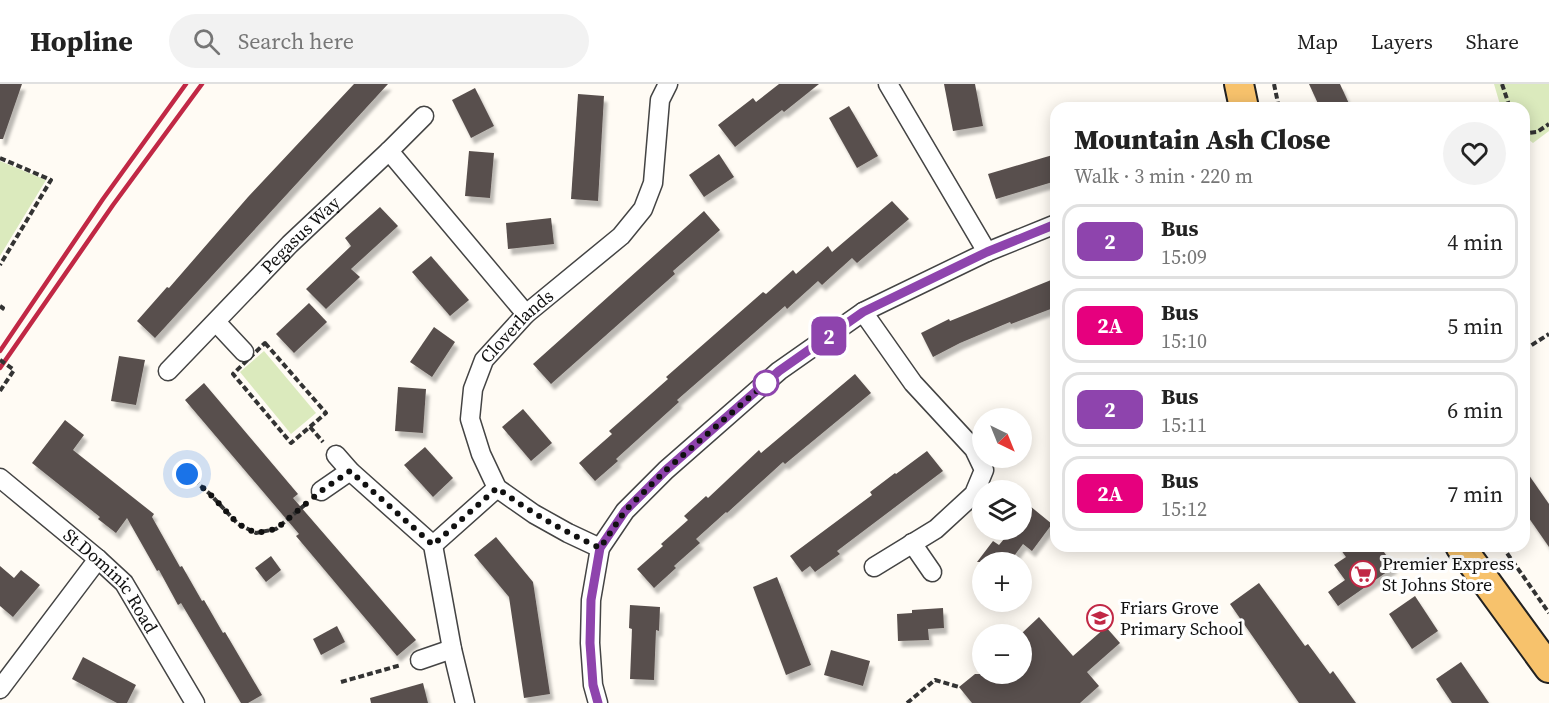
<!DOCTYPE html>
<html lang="en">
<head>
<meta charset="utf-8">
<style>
	body { margin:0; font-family:"Source Serif 4",serif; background:#f2f2f2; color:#222; height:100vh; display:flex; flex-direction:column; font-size:22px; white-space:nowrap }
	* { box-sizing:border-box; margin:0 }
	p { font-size:20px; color:#767676 }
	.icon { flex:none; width:33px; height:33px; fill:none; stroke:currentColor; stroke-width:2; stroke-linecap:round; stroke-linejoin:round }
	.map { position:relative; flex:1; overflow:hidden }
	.details { position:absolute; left:1050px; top:18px; width:480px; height:450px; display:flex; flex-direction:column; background:#fff; border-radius:18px; box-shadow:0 3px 15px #0003 }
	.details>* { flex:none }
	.badge { padding:0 12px; border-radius:9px; font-size:21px; line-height:39px }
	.needle { width:39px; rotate:137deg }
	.fabs { position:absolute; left:972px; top:324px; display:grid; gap:12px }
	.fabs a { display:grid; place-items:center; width:60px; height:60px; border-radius:50%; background:#fff; box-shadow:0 3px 15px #0003; font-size:30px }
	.you { position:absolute; width:30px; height:30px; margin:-15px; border:4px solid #fff; border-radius:50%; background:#1a73e8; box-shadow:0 0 0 9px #1a73e833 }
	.map>.badge { position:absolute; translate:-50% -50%; box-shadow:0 0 0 3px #fff }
	.round { display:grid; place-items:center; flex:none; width:63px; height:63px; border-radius:32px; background:#f2f2f2 }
	.headline { display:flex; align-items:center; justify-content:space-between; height:102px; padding:0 24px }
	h1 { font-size:28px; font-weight:800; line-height:45px }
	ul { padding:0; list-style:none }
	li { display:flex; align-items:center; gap:18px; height:75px; margin:0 12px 9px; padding:0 12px; border:3px solid #e0e0e0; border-radius:18px }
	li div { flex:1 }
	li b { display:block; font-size:22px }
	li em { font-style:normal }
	li .badge { min-width:66px; font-weight:700; text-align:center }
	header { display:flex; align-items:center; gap:36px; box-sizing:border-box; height:84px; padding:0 30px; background:#fff; border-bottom:2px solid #e0e0e0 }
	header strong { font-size:28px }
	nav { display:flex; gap:33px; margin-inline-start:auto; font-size:21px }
	.search { width:420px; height:54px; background:#f2f2f2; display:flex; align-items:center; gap:15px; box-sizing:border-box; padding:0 21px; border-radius:33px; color:#767676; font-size:22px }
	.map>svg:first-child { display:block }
	.green { fill:#dbeabd }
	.building { fill:#59504d; filter:url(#shadow) }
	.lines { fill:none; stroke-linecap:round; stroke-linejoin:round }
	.street-casing { stroke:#444; stroke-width:21 }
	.primary-casing { stroke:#222; stroke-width:32 }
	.path { stroke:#333; stroke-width:4; stroke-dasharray:6 3; stroke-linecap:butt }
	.street { stroke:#fff; stroke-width:18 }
	.primary { stroke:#f7c26c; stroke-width:28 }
	.rail { stroke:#c12845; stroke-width:4.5 }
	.path-bridge { stroke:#333; stroke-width:4; stroke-dasharray:6 3; stroke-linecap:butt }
	.line-casing { stroke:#fff; stroke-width:14 }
	.line { stroke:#8e44ad; stroke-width:9 }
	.walk { stroke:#111; stroke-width:6; stroke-dasharray:0 10.8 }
	.stop-dot { fill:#fff; stroke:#8e44ad; stroke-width:3 }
	.labels { text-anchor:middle; stroke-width:6; stroke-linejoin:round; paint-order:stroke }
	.street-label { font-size:18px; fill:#111; stroke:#fff }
	.poi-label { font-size:18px; fill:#111; stroke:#fff; text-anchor:start }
</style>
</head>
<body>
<header>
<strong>Hopline</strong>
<div class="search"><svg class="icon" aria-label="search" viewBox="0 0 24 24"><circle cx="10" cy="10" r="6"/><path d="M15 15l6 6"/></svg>Search here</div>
<nav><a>Map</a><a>Layers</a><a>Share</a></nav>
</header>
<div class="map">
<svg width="1549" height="619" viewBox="0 0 1549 619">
	<defs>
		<filter id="shadow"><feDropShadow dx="3.5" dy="6" stdDeviation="1.5" flood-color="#0004"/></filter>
	</defs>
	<rect width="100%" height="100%" fill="#fffbf4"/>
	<g class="green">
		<polygon points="1494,0 1549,0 1549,47 1533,59 1524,52 1524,24 1501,24"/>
		<polygon points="0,77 46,96 0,172"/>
		<polygon points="264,267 316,329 291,350 240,288"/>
	</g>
	<g class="building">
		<polygon points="0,0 22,0 3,55 0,55"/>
		<polygon points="354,0 388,0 155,254 137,237 167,203 169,204 248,113"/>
		<polygon points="779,0 819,0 784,28 782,26 735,63 718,41 753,14 756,18"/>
		<polygon points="944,0 975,0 983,42 953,47"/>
		<polygon points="1309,0 1340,0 1351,24 1320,24"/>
		<polygon points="475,4 494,42 471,54 452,16"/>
		<polygon points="578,10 604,12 598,117 571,115"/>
		<polygon points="849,22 878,72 857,84 829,34"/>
		<polygon points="469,67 494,69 490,114 465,112"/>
		<polygon points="719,70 734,93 704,113 689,91"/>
		<polygon points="1056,70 1056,97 996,115 988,90"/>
		<polygon points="892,117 909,135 857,179 852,174 822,201 818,197 787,225 785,222 677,316 679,318 616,375 618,377 595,397 579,379 612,350 609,347 668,295 666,293 763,208 766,210 793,186 796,190 828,162 832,168"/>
		<polygon points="380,123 398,142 351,185 360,193 326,225 306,205 351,162 345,154"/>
		<polygon points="704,127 720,146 673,187 675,190 551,300 533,280"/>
		<polygon points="551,134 554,160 508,165 506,139"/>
		<polygon points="431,172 469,216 450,232 412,188"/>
		<polygon points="1056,194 1056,223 1011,240 1010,238 960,259 933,273 921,249 949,235 950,237"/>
		<polygon points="309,219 327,238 294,269 276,250"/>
		<polygon points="434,243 455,258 432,293 410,278"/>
		<polygon points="119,272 145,276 136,321 111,317"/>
		<polygon points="855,290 871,309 785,380 783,378 727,429 726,428 696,455 700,459 674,482 676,484 654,504 637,485 663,462 661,460 688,436 684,432 706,412 708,414 759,366 761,369"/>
		<polygon points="204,299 298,410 293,414 416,556 397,572 296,452 299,450 185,316"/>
		<polygon points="398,303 426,305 423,349 395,347"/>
		<polygon points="523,325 552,359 531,377 502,343"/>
		<polygon points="65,336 84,351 73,366 154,430 152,433 180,483 182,482 202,517 204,516 223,549 225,548 262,611 248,619 241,619 181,519 178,521 159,486 157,487 127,434 116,449 98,435 100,433 32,379"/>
		<polygon points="425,363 453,394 433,413 404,381"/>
		<polygon points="927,367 943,387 837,467 840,470 815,488 810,482 802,488 790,472 872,411 870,408 895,389 896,390"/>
		<polygon points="1524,384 1549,420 1549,463 1524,427"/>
		<polygon points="1030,422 1052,440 1032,467 1023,460 1014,472 1023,478 977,478 993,457 999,461 1009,449 1005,446 1022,446 1022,433"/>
		<polygon points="496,453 533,498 550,610 524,614 509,513 474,471"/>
		<polygon points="1338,462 1380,462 1394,483 1338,522 1328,508 1345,496 1334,481 1346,473"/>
		<polygon points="271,472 281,486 266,498 255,484"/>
		<polygon points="0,482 14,494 21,486 40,501 13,533 0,522"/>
		<polygon points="777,493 811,581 786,591 753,503"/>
		<polygon points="1259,499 1305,562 1308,560 1330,590 1333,587 1356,619 1299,619 1230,520"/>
		<polygon points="1415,512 1438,547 1412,565 1389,530"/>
		<polygon points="630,521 660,523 659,547 656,546 654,596 630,595 632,545 629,544"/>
		<polygon points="943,524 944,544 928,545 929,556 898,557 897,530 912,529 912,526"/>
		<polygon points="1039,533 1073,572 1106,543 1120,559 1087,588 1099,602 1080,619 972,619 959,603 975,590 1022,590 1022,549"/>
		<polygon points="337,542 345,558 321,571 313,555"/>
		<polygon points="831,566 870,577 863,602 824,591"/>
		<polygon points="83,573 136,601 127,619 117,619 72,595"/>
		<polygon points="1461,578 1489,619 1452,619 1436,595"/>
		<polygon points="423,599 428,619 371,619 370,614"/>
	</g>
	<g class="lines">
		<defs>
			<g id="street">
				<polyline points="888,0 987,168"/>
				<polyline points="389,67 526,230"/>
				<polyline points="863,228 913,299 974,365 984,386 974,410 936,445 874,483"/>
				<polyline points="216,238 244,268"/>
				<path id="s1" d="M168 287 290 160 389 67 424 32"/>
				<polyline points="336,371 350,387 433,461 452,565 465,619"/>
				<path id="s2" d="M0 394 98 475 124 499 195 619"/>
				<polyline points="321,407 350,387"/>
				<polyline points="912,459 932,488"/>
				<polyline points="433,461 497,404"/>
				<path id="s3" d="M600 464 568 449 534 430 497 404 481 370 470 335 473 305 484 276 526 230 621 152 643 125 653 99 660 16 668 0"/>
				<polyline points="420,576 452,565"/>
				<polyline points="0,605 98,475"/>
				<polyline points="598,619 593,601 590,559 591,516 600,464 625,427 666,386 779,287 863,228 987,168 1056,140"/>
			</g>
			<g id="primary">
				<polyline points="1239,0 1244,24"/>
				<polyline points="1460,462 1549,584"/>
			</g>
		</defs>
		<use href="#street" class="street-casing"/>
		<use href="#primary" class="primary-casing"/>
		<g class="path">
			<polyline points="1274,0 1279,24"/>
			<polyline points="1502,0 1510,24"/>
			<polyline points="1524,44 1527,49 1537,48 1549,40"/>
			<polyline points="0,74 51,96 0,181"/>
			<polyline points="0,222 3,224 0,228"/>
			<polygon points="265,259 326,329 291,359 233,290"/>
			<polyline points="1524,266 1549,250"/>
			<polyline points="0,307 14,286"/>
			<polyline points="310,343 323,358"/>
			<polyline points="187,390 210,410 238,440 256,449 276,445 307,419"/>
			<polyline points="1502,462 1549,529"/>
			<polyline points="341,598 401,581"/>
			<polyline points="907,619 935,596 959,603"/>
		</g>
		<use href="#street" class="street"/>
		<use href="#primary" class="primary"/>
		<g class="rail">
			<polyline points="0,267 103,115 186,0"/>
			<polyline points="0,284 113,121 202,0"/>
		</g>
		<polyline class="path-bridge" points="0,276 14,286"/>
	</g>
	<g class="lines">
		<defs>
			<polyline id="line" points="598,619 593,601 590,559 591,516 600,464 625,427 666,386 779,287 863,228 987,168 1056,140"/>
		</defs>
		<use href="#line" class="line-casing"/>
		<use href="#line" class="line"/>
		<path class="walk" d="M187 390 210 410 238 440 256 449 276 445 321 407 350 387 433 461 497 404C530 428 563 447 600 464L625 427 666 386 766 299"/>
	</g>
	<defs>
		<symbol id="supermarket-ring" viewBox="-11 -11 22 22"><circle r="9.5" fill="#fff" stroke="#c12845" stroke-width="1.5"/><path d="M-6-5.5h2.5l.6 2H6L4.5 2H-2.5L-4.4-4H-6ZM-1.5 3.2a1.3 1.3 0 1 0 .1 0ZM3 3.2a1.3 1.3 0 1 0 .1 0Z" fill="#c12845"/></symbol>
		<symbol id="school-ring" viewBox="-11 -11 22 22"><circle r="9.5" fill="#fff" stroke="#c12845" stroke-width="1.5"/><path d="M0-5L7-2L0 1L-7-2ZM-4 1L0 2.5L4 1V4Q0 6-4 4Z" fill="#c12845"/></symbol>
	</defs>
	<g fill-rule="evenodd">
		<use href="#supermarket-ring" x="1348" y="475" width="30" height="30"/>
		<use href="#school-ring" x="1085" y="519" width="30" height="30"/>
	</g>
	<circle class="stop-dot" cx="766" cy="299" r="12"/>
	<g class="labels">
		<g class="street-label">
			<text dy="6" stroke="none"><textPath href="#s1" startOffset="190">Pegasus Way</textPath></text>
			<text dy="6" stroke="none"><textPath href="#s3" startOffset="302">Cloverlands</textPath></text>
			<text dy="6" stroke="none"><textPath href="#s2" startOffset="152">St Dominic Road</textPath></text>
		</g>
		<g class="poi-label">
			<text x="1382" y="486">Premier Express<tspan x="1382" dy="21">St Johns Store</tspan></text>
			<text x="1120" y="530">Friars Grove<tspan x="1120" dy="21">Primary School</tspan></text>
		</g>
	</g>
</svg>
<div class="fabs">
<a><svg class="needle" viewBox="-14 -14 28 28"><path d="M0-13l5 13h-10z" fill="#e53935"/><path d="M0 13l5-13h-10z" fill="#767676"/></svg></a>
<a><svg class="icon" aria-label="layers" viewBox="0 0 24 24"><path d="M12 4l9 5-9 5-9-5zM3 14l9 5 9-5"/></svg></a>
<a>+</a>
<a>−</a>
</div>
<div class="you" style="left:187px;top:390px"></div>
<b class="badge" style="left:829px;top:252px;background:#8e44ad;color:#fff">2</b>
<section class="details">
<div class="headline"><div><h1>Mountain Ash Close</h1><p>Walk · 3 min · 220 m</p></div><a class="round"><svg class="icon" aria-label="heart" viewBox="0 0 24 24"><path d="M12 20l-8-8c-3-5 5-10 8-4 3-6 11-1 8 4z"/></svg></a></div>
<ul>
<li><span class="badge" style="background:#8e44ad;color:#fff">2</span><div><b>Bus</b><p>15:09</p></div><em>4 min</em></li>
<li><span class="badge" style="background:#e6007e;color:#fff">2A</span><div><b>Bus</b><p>15:10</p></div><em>5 min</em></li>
<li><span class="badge" style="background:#8e44ad;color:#fff">2</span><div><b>Bus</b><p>15:11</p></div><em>6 min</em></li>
<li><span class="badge" style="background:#e6007e;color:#fff">2A</span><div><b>Bus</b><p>15:12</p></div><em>7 min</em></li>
</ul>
</section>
</div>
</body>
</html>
